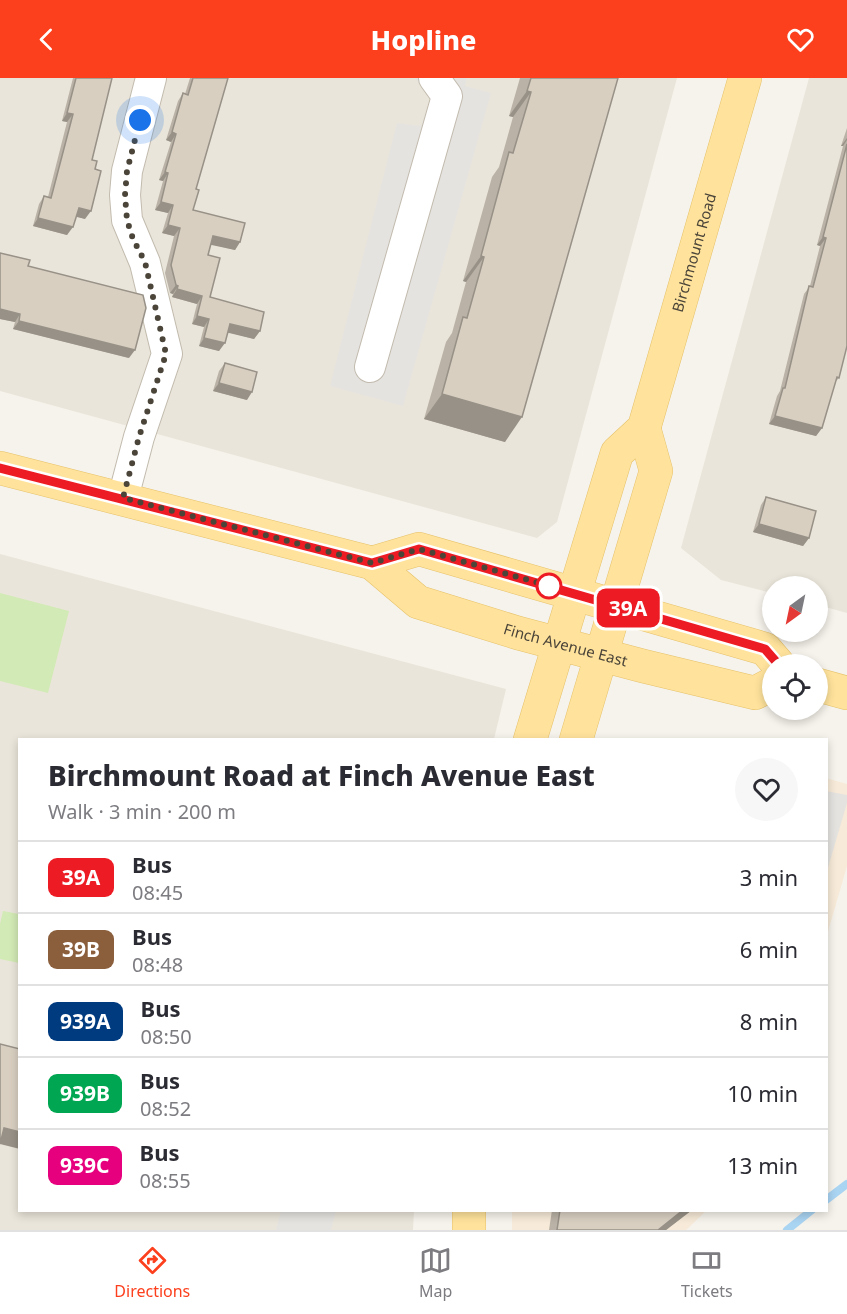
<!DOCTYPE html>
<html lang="en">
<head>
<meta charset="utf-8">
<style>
	body { margin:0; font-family:"Noto Sans",sans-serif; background:#f7f7f7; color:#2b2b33; height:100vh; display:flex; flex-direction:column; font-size:22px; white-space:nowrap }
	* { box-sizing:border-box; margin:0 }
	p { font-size:20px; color:#7c7c81 }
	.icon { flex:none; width:33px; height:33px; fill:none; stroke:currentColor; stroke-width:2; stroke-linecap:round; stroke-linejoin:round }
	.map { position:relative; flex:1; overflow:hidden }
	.side { position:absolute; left:18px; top:660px; width:810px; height:474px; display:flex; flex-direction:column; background:#fff; border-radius:0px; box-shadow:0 3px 9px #0003 }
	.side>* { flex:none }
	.badge { padding:0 12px; border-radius:9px; font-size:21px; line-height:39px }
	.needle { width:39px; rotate:213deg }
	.tools { position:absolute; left:762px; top:498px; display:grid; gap:12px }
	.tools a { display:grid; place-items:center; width:66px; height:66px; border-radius:50%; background:#fff; box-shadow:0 3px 9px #0003; font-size:30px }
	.you { position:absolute; width:30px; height:30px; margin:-15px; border:4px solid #fff; border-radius:50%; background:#1a73e8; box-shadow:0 0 0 9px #1a73e833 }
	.map>.badge { position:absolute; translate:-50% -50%; box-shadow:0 0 0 3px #fff }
	.round { display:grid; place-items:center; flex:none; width:63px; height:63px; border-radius:32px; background:#f7f7f7 }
	.summary { display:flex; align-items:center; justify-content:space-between; height:102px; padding:0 30px }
	h1 { font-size:28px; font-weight:800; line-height:45px }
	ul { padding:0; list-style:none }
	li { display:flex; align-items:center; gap:18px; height:72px; padding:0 30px; border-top:2px solid #e1e1e2 }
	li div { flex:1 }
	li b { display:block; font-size:22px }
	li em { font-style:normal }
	li .badge { min-width:66px; font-weight:700; text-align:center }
	header { display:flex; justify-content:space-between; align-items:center; height:78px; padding:0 30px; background:#fc3f1d; color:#fff; font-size:27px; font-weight:800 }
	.menu { display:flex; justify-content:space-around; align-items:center; height:84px; border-top:2px solid #e1e1e2; background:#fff; font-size:16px; color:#7c7c81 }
	.menu a { display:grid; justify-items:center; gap:3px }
	.menu .selected { color:#fc3f1d }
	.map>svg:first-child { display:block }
	.residential { fill:#eae5da }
	.commercial { fill:#f7ead8 }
	.green { fill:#d2eab5 }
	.parking { fill:#e5e3e0 }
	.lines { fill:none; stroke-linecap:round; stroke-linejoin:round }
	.stream { stroke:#a9d4f2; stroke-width:8 }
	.minor-casing { stroke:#c2bbae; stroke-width:32 }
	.major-casing { stroke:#e6c16a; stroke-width:34 }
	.minor { stroke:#fff; stroke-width:30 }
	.major { stroke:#ffe39c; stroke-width:33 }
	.wall { fill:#bab2a6 }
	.shaded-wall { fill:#979187 }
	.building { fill:#d8cfc1; stroke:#979187; stroke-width:1.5 }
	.line-casing { stroke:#fff; stroke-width:14 }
	.line { stroke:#ed1c24; stroke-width:9 }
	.walk { stroke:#4b4439; stroke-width:6; stroke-dasharray:0 10.8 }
	.stop-dot { fill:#fff; stroke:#ed1c24; stroke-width:3 }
	.labels { text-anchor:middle; stroke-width:4.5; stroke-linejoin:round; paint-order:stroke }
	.street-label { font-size:15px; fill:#4b4439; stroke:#fff }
</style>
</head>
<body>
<header><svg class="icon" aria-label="back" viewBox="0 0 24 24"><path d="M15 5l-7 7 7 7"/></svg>Hopline<svg class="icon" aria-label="heart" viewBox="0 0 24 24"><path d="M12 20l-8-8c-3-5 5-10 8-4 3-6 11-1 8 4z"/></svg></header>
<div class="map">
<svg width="847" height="1152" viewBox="0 0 847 1152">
	<rect width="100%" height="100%" fill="#f6f3ec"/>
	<g class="residential">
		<polygon points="0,0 677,0 557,444 537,460 0,313"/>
		<polygon points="809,0 847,0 847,535 818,527 818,508 772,508 772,515 721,502 681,470"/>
		<polygon points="0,476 506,611 494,661 20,662 20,1132 414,1133 413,1152 0,1152"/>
	</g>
	<g class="commercial">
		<polygon points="826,700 847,706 847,788 827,857"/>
		<polygon points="512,1133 706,1133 686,1152 512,1152"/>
	</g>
	<g class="green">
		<polygon points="0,515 69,533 48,615 0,603"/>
		<polygon points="3,833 19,836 19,885 0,881 0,846"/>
	</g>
	<g class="parking">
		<polygon points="415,0 467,0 465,8 491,15 403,328 330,308 397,45 421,48 431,21"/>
		<polygon points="826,713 847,717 847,725 827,793"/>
		<polygon points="281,1133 281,1132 336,1133 331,1152 276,1152"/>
	</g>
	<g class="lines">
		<g class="stream">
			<polyline points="826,1122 847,1106"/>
			<polyline points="787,1152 812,1132"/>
		</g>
		<defs>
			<g id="minor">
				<polyline points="370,289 447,18 434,0"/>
				<polyline points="123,420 139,359 167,276 145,185 127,142 125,117 127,93 151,0"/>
			</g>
			<g id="major">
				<path id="s1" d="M0 390 372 485 418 524 518 555 643 588 755 615 772 606"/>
				<polyline points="372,485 419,471 765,571 778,586"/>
				<polyline points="818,607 847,615"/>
				<path id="s2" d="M530 662 617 375 644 350 745 0"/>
				<polyline points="576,662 656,393 644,350"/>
				<polyline points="469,1152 469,1132"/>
			</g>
		</defs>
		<use href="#minor" class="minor-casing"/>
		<use href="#major" class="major-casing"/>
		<use href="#minor" class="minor"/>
		<use href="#major" class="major"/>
	</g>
	<g class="wall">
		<polygon points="73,0 112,0 92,82 85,141 76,138 67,157 33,148 39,126 44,118 48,119 67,44 62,43"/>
		<polygon points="190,0 228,0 196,111 193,132 240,164 235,172 211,166 208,177 210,219 260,253 254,261 228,254 219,273 199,268 204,249 192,246 197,226 172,219 173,216 170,215 165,195 174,158 162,155 168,135 155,132 163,103 159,102 171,64 166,62 178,23 183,15 185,16"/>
		<polygon points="520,0 618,0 505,364 424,341 446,264 452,255 466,204 463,203 492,99 499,89 513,39 509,38"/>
		<polygon points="847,50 847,268 839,300 835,304 822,350 816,358 769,346 777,318 780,313 804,216 810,208 820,168 817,167 843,68 841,68"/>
		<polygon points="0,175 28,188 129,280 13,251 15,244 0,241"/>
		<polygon points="225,285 247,322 213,313 219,293"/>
		<polygon points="766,419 809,460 803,468 753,454 761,427"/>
		<polygon points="552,1132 692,1132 666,1152 549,1152"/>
	</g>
	<g class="shaded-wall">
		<polygon points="527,13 531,14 513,39 509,38"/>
		<polygon points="67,35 73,36 67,44 62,43"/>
		<polygon points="172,54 176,56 171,64 166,62"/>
		<polygon points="847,60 847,62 843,68 841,68"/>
		<polygon points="165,94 168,95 163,103 159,102"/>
		<polygon points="161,124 173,127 168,135 155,132"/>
		<polygon points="79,130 91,133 85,141 73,138"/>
		<polygon points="38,140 73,149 67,157 33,148"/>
		<polygon points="168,147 180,150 174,158 162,155"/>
		<polygon points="213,158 240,164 235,172 207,166"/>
		<polygon points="823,159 826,160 820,168 817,167"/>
		<polygon points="481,178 484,179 466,204 463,203"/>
		<polygon points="176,207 178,208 173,216 170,215"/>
		<polygon points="177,211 202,218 197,226 172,219"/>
		<polygon points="0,231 20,236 15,244 0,241"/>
		<polygon points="197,238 209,241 204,249 192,246"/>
		<polygon points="19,243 135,272 129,280 13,251"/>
		<polygon points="230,246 260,253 254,261 225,254"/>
		<polygon points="204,260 225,265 219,273 199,268"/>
		<polygon points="219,305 252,314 247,322 213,313"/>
		<polygon points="442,316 522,339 505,364 424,341"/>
		<polygon points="775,338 822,350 816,358 769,346"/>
		<polygon points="759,446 809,460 803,468 753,454"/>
		<polygon points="4,1050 20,1054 20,1071 0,1066"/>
		<polygon points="683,1132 692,1132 666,1152 658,1152"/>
	</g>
	<g class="building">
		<polygon points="76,0 112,0 92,82 97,83 95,91 101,93 91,133 79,130 73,149 38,140 44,118 51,120 73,36 67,35"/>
		<polygon points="193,0 228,0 196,111 199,112 193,132 245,145 240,164 213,158 208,177 220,180 210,219 264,234 260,253 230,246 225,265 204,260 209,241 197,238 202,218 177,211 178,208 176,207 171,187 180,150 168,147 173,127 161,124 168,95 165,94 176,56 172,54 183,15 188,17"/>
		<polygon points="531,0 618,0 522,339 442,316 463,239 467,240 484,179 481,178 509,74 513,75 531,14 527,13"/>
		<polygon points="847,66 847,268 839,300 837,299 822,350 775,338 783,310 785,310 809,208 813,209 826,160 823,159"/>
		<polygon points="0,175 30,182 28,188 143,217 146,230 135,272 19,243 20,236 0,231"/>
		<polygon points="225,285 257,294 252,314 219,305"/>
		<polygon points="766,419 816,433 809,460 759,446"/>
		<polygon points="0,966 20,971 20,1054 4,1050 0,1066"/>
		<polygon points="560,1132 683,1132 658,1152 557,1152"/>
	</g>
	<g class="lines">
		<defs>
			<polyline id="line" points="0,390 372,485 419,471 765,571 778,586"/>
		</defs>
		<use href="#line" class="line-casing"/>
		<use href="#line" class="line"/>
		<polyline class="walk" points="140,42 127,93 125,117 127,142 133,161 145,184 166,276 139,359 123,420 372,485 419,471 553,509 549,508"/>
	</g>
	<circle class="stop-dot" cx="549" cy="508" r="12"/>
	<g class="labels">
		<g class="street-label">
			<text dy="5" stroke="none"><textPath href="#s2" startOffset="519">Birchmount Road</textPath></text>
			<text dy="5" stroke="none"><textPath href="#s1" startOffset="598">Finch Avenue East</textPath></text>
		</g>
	</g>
</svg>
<div class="tools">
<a><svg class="needle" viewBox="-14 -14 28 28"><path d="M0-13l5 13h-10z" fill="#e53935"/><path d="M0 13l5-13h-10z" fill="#7c7c81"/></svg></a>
<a><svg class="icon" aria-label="locate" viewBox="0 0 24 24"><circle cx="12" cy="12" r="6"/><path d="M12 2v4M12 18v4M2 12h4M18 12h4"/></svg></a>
</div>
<div class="you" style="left:140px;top:42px"></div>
<b class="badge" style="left:628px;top:530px;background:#ed1c24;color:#fff">39A</b>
<section class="side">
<div class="summary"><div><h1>Birchmount Road at Finch Avenue East</h1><p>Walk · 3 min · 200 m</p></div><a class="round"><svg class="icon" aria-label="heart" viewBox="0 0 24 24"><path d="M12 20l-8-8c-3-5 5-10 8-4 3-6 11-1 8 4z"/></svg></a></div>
<ul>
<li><span class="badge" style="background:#ed1c24;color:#fff">39A</span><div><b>Bus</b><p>08:45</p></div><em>3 min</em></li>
<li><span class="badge" style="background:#8b5e3c;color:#fff">39B</span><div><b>Bus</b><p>08:48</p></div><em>6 min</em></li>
<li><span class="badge" style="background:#003b80;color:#fff">939A</span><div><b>Bus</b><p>08:50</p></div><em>8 min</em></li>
<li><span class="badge" style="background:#00a651;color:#fff">939B</span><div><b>Bus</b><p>08:52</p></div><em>10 min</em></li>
<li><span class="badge" style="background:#e6007e;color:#fff">939C</span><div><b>Bus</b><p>08:55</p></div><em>13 min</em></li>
</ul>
</section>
</div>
<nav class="menu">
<a class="selected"><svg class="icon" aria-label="directions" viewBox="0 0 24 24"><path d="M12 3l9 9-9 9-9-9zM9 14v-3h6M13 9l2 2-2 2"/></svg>Directions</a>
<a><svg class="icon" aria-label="map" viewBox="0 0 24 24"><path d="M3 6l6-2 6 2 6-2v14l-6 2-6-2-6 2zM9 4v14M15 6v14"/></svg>Map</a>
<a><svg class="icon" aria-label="tickets" viewBox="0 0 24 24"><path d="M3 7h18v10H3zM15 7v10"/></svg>Tickets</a>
</nav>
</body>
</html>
